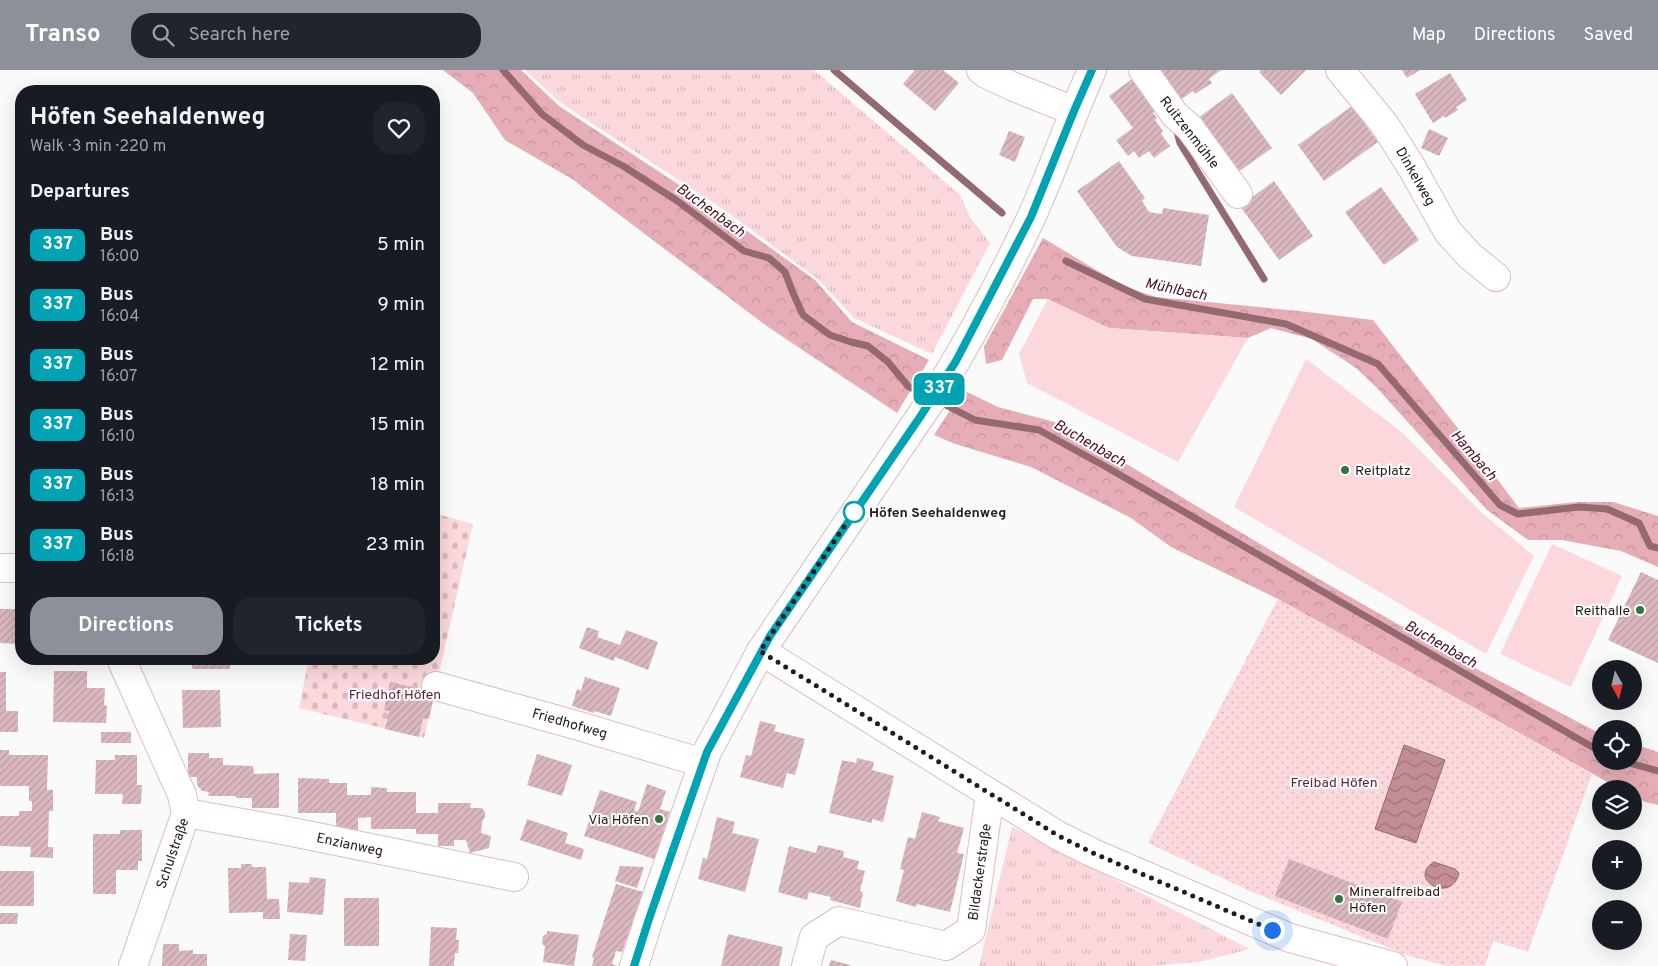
<!DOCTYPE html>
<html lang="en">
<head>
<meta charset="utf-8">
<style>
	body { margin:0; font-family:Overpass,sans-serif; background:#20242c; color:#f1f3f6; height:100vh; display:flex; flex-direction:column; font-size:19px; white-space:nowrap }
	* { box-sizing:border-box; margin:0 }
	p { font-size:16px; color:#9ea1a6 }
	.icon { flex:none; width:28px; height:28px; fill:none; stroke:currentColor; stroke-width:2; stroke-linecap:round; stroke-linejoin:round }
	.map { position:relative; flex:1; overflow:hidden }
	.drawer { position:absolute; left:15px; top:15px; width:425px; height:580px; display:flex; flex-direction:column; background:#171b24; border-radius:20px; box-shadow:0 5px 20px #0002 }
	.drawer>* { flex:none }
	.badge { padding:0 10px; border-radius:8px; font-size:18px; line-height:32px }
	.needle { width:32px; rotate:172deg }
	.tools { position:absolute; left:1592px; top:590px; display:grid; gap:10px }
	.tools a { display:grid; place-items:center; width:50px; height:50px; border-radius:50%; background:#171b24; box-shadow:0 5px 20px #0002; font-size:25px }
	.you { position:absolute; width:25px; height:25px; margin:-12px; border:4px solid #fff; border-radius:50%; background:#1a73e8; box-shadow:0 0 0 8px #1a73e833 }
	.map>.badge { position:absolute; translate:-50% -50%; box-shadow:0 0 0 2px #fff }
	h2 { padding:0 15px; font-size:19px; line-height:45px }
	.round { display:grid; place-items:center; flex:none; width:52px; height:52px; border-radius:20px; background:#20242c }
	.head { display:flex; align-items:center; justify-content:space-between; height:85px; padding:0 15px }
	h1 { font-size:24px; font-weight:700; line-height:38px }
	.primary-button { display:flex; gap:10px; margin-top:auto; padding:10px 15px }
	.primary-button a { flex:1; height:58px; border-radius:20px; background:#8c9099; color:#fff; font-size:20px; font-weight:700; line-height:58px; text-align:center }
	.primary-button a+a { background:#20242c; color:#f1f3f6 }
	ul { padding:0; list-style:none }
	li { display:flex; align-items:center; gap:15px; height:60px; padding:0 15px }
	li div { flex:1 }
	li b { display:block; font-size:19px }
	li em { font-style:normal }
	li .badge { min-width:55px; font-weight:700; text-align:center }
	header { display:flex; align-items:center; gap:30px; box-sizing:border-box; height:70px; padding:0 25px; background:#8c9099; color:#fff }
	header strong { font-size:24px }
	nav { display:flex; gap:28px; margin-inline-start:auto; font-size:18px }
	.search { width:350px; height:45px; background:#20242c; display:flex; align-items:center; gap:12px; box-sizing:border-box; padding:0 18px; border-radius:20px; color:#9ea1a6; font-size:19px }
	.map>svg:first-child { display:block }
	.grass { fill:url(#grass-tufts) }
	.forest { fill:url(#forest-crowns) }
	.cemetery { fill:url(#cemetery-stones) }
	.park { fill:url(#park-dots) }
	.pitch { fill:#fbd8dc }
	.water { fill:url(#water-waves); stroke:#946a70 }
	.lines { fill:none; stroke-linecap:round; stroke-linejoin:round }
	.stream { stroke:#946a70; stroke-width:7 }
	.building { fill:url(#building-hatch) }
	.minor-casing { stroke:#debcc0; stroke-width:30 }
	.minor { stroke:#fff; stroke-width:28 }
	.line-casing { stroke:#fff; stroke-width:11 }
	.line { stroke:#00a3b4; stroke-width:8 }
	.walk { stroke:#25191a; stroke-width:5; stroke-dasharray:0 9 }
	.poi-dot { fill:#317642; stroke:#fff; stroke-width:2 }
	.stop-dot { fill:#fff; stroke:#00a3b4; stroke-width:2.5 }
	.labels { text-anchor:middle; stroke-width:4; stroke-linejoin:round; paint-order:stroke }
	.street-label { font-size:14px; fill:#25191a; stroke:#fff }
	.poi-label { font-size:14px; fill:#25191a; stroke:#fff; text-anchor:start }
	.stop-label { font-size:14px; font-weight:bold; fill:#25191a; stroke:#fff; text-anchor:start }
	.park-label { font-size:14px; fill:#601e2f; stroke:#fff }
	.water-label { font-size:15px; font-style:italic; fill:#4f0c20; stroke:#fff }
</style>
</head>
<body>
<header>
<strong>Transo</strong>
<div class="search"><svg class="icon" aria-label="search" viewBox="0 0 24 24"><circle cx="10" cy="10" r="6"/><path d="M15 15l6 6"/></svg>Search here</div>
<nav><a>Map</a><a>Directions</a><a>Saved</a></nav>
</header>
<div class="map">
<svg width="1658" height="896" viewBox="0 0 1658 896">
	<defs>
		<pattern id="grass-tufts" width="24" height="20" patternUnits="userSpaceOnUse" patternTransform="scale(1.25)"><rect width="24" height="20" fill="#fbd8dc"/><path d="M3 7l-1-3M5 7V3M7 7l1-3M15 17l-1-3M17 17v-4M19 17l1-3" fill="none" stroke="#d7b9bc"/></pattern>
		<pattern id="forest-crowns" width="20" height="18" patternUnits="userSpaceOnUse" patternTransform="scale(1.25)"><rect width="20" height="18" fill="#e6adb6"/><path d="M2 6a3 3 0 1 1 6 0M12 15a3 3 0 1 1 6 0" fill="none" stroke="#c5949c"/></pattern>
		<pattern id="cemetery-stones" width="16" height="16" patternUnits="userSpaceOnUse" patternTransform="scale(1.25)"><rect width="16" height="16" fill="#fbd8dc"/><path d="M2 7V4a2 2 0 0 1 4 0v3zM10 15v-3a2 2 0 0 1 4 0v3z" fill="#d7b9bc"/></pattern>
		<pattern id="park-dots" width="8" height="8" patternUnits="userSpaceOnUse" patternTransform="scale(1.25)"><rect width="8" height="8" fill="#fbd8dc"/><path d="M2 2h.1M6 6h.1" fill="none" stroke="#d7b9bc" stroke-width="1.8" stroke-linecap="round"/></pattern>
		<pattern id="water-waves" width="16" height="10" patternUnits="userSpaceOnUse" patternTransform="scale(1.25)"><rect width="16" height="10" fill="#c38d95"/><path d="M0 5q4-4 8 0t8 0" fill="none" stroke="#9e7279"/></pattern>
		<pattern id="building-hatch" width="6" height="6" patternUnits="userSpaceOnUse" patternTransform="scale(1.25)"><rect width="6" height="6" fill="#dab8bd"/><path d="M-1 1l2-2M0 6l6-6M5 7l2-2" fill="none" stroke="#bb9ea2"/></pattern>
	</defs>
	<rect width="100%" height="100%" fill="#fafafa"/>
	<g class="grass">
		<polygon points="525,0 814,0 960,125 970,147 990,173 932,284 854,248 819,210 726,141 561,33"/>
		<polygon points="1012,757 1250,879 1199,892 1150,896 979,896"/>
	</g>
	<g class="forest">
		<polygon points="443,0 521,0 559,36 722,143 815,210 852,252 929,290 897,343 768,257 572,109 505,70 473,23"/>
		<path d="M1043 168 1123 216 1156 227 1299 241 1373 250C1421 313 1472 374 1519 438L1577 432H1613L1658 446V497L1621 481 1562 470H1528L1487 440 1378 319 1356 298 1312 269 1271 258 1248 268 1109 258 1047 229H1033L1002 290 986 294 984 277Z"/>
		<polygon points="963,320 998,337 1058,353 1317,508 1473,597 1601,664 1601,691 1634,691 1634,674 1658,682 1658,735 1645,732 1634,726 1634,719 1620,719 1278,529 1171,477 1131,448 1031,397 955,374 934,365"/>
	</g>
	<polygon class="cemetery" points="434,443 473,454 424,668 299,638 309,589 434,589"/>
	<polygon class="park" points="1278,529 1592,704 1528,882 1493,871 1485,896 1447,896 1409,886 1250,821 1148,773"/>
	<g class="pitch">
		<polygon points="1048,229 1109,258 1248,268 1178,392 1027,313 1019,284"/>
		<polygon points="1306,289 1403,363 1481,442 1534,486 1486,584 1234,437"/>
		<polygon points="1552,474 1622,506 1571,617 1500,584"/>
	</g>
	<g class="water">
		<polygon points="1404,675 1445,690 1416,773 1375,759"/>
		<path d="M1434 792 1455 799 1459 803C1452 835 1406 809 1434 792Z"/>
	</g>
	<g class="lines">
		<g class="stream">
			<polyline points="503,0 542,44 583,75 623,96 676,130 744,181 769,188 785,202 793,223 803,245 830,265 851,272 868,276 888,292 908,316 928,326"/>
			<polyline points="834,0 1002,143"/>
			<polyline points="1176,58 1180,73 1264,209"/>
			<polyline points="1066,191 1145,229 1286,254 1378,294 1500,435 1518,444 1579,437 1607,439 1639,453 1650,476 1658,478"/>
			<polyline points="938,331 975,350 1039,360 1108,398 1601,682"/>
			<polyline points="1622,691 1658,701"/>
		</g>
	</g>
	<g class="building">
		<polygon points="915,0 943,0 959,13 935,41 903,14"/>
		<polygon points="1156,0 1221,0 1209,9 1212,13 1195,24 1193,21 1179,31"/>
		<polygon points="1261,0 1306,0 1281,25 1259,2"/>
		<polygon points="1402,0 1420,0 1407,8"/>
		<polygon points="1450,3 1467,30 1456,37 1458,40 1445,48 1444,46 1433,53 1415,24"/>
		<polygon points="1139,4 1162,36 1153,43 1157,48 1155,50 1163,61 1161,64 1170,76 1154,88 1149,81 1139,88 1134,81 1128,86 1116,70 1133,58 1109,26"/>
		<polygon points="1232,23 1272,78 1238,102 1198,48"/>
		<polygon points="1352,36 1378,72 1324,111 1298,75"/>
		<polygon points="1429,59 1448,68 1439,86 1421,78"/>
		<polygon points="1009,61 1025,67 1015,92 999,85"/>
		<polygon points="1119,91 1145,128 1142,131 1149,142 1162,144 1163,138 1209,145 1201,196 1132,186 1117,177 1077,121"/>
		<polygon points="1274,111 1313,166 1279,190 1240,136"/>
		<polygon points="1381,117 1419,170 1384,195 1345,142"/>
		<polygon points="1641,502 1658,510 1658,593 1608,570"/>
		<polygon points="19,533 21,533 21,574 0,573 0,539 19,539"/>
		<polygon points="587,557 599,561 597,567 620,575 626,560 658,572 648,600 615,587 614,591 579,578"/>
		<rect x="192" y="589" width="38" height="10"/>
		<polygon points="54,601 87,601 87,618 105,618 104,635 107,636 106,653 53,652"/>
		<polygon points="0,602 6,602 6,641 18,641 18,662 0,662"/>
		<polygon points="585,607 620,618 611,646 594,641 594,643 572,636 577,619 581,621"/>
		<polygon points="390,612 435,622 429,649 423,648 419,667 385,659 389,641 384,640"/>
		<polygon points="182,620 220,620 221,657 183,658"/>
		<polygon points="760,651 776,655 774,661 805,669 795,705 787,703 783,718 740,707 746,685 751,686"/>
		<rect x="101" y="662" width="30" height="11"/>
		<polygon points="0,680 9,680 9,685 48,685 47,720 53,720 53,741 49,741 48,777 53,777 53,788 30,787 31,777 0,776 0,746 19,746 19,741 32,741 32,731 29,731 29,716 0,716"/>
		<polygon points="188,683 209,683 209,688 223,688 223,695 253,696 254,704 279,703 279,738 252,738 252,728 236,728 236,726 208,726 209,722 202,721 197,715 197,707 188,707"/>
		<polygon points="537,684 572,695 562,726 527,715"/>
		<polygon points="115,685 137,685 137,715 142,715 141,734 122,734 123,724 95,724 96,690 115,690"/>
		<polygon points="857,688 874,692 872,700 894,706 883,752 872,749 872,753 829,743 842,690 856,693"/>
		<polygon points="298,708 329,709 329,713 347,713 347,725 371,725 371,717 387,718 387,722 416,722 416,743 438,743 438,733 471,733 470,738 482,738 485,742 485,747 482,752 481,763 491,766 489,778 470,783 466,770 454,770 454,776 438,776 438,764 416,764 416,759 371,759 371,747 358,748 358,760 348,760 336,763 336,743 298,743"/>
		<polygon points="647,714 666,721 660,739 670,742 654,789 584,766 600,720 637,732 634,740 638,742"/>
		<polygon points="922,742 940,747 938,751 964,758 957,783 964,784 950,842 917,834 916,837 896,831 904,800 900,799 908,767 915,769"/>
		<polygon points="717,747 735,752 732,763 759,769 745,822 698,809 703,788 707,789"/>
		<polygon points="527,749 568,763 565,773 584,779 581,790 520,770"/>
		<polygon points="120,760 142,760 142,791 138,791 138,800 116,800 116,824 93,824 93,764 120,764"/>
		<polygon points="818,775 844,781 843,787 859,791 857,799 865,801 860,821 863,822 860,838 830,830 831,827 809,822 807,830 778,822 789,776 816,783"/>
		<polygon points="1289,789 1402,832 1388,869 1275,826"/>
		<polygon points="241,794 252,794 252,797 266,797 267,829 279,829 280,849 263,849 263,842 229,843 228,798 241,798"/>
		<polygon points="620,796 644,797 637,818 615,811"/>
		<rect x="0" y="801" width="34" height="35"/>
		<polygon points="310,807 326,809 323,845 287,842 289,812 309,813"/>
		<polygon points="616,814 643,822 622,882 616,881 612,894 618,896 592,896 594,888 592,887"/>
		<rect x="344" y="828" width="35" height="48"/>
		<polygon points="0,843 18,843 17,854 0,854"/>
		<polygon points="431,857 457,858 456,870 459,870 458,883 455,883 454,896 429,896"/>
		<polygon points="547,861 579,865 574,896 543,892 545,877 542,873 543,866 547,864"/>
		<polygon points="290,864 307,865 305,891 288,890"/>
		<polygon points="728,864 783,877 779,896 721,896"/>
		<polygon points="163,874 179,874 179,881 193,880 193,884 207,884 207,896 162,896"/>
		<polygon points="831,890 850,895 850,896 829,896"/>
	</g>
	<g class="lines">
		<defs>
			<g id="minor">
				<polyline points="981,0 986,4 1014,17 1074,41"/>
				<polyline points="1143,0 1175,45 1190,58 1238,124"/>
				<polyline points="1340,0 1385,55 1412,98 1448,162 1470,186 1496,207"/>
				<polyline points="0,498 21,498"/>
				<polyline points="761,581 1057,765 1093,783 1290,868 1393,896"/>
				<polyline points="121,589 182,725 186,743 133,896"/>
				<polyline points="436,616 579,656 703,693"/>
				<polyline points="186,743 287,761 514,807"/>
				<path d="M634 896 649 849 707 682 761 581 941 316C974 262 1004 205 1031 148 1053 100 1070 49 1092 0"/>
				<polyline points="806,896 814,867 839,851 946,876 971,860 990,724"/>
			</g>
		</defs>
		<use href="#minor" class="minor-casing"/>
		<use href="#minor" class="minor"/>
	</g>
	<g class="lines">
		<defs>
			<polyline id="line" points="634,896 649,849 707,682 770,566 920,347 956,291 1031,147 1074,41 1092,0"/>
		</defs>
		<use href="#line" class="line-casing"/>
		<use href="#line" class="line"/>
		<polyline class="walk" points="854,442 760,581 1057,765 1093,783 1272,860"/>
	</g>
	<g class="poi-dot">
		<circle cx="1345" cy="400" r="5"/>
		<circle cx="1640" cy="540" r="5"/>
		<circle cx="659" cy="749" r="5"/>
		<circle cx="1339" cy="829" r="5"/>
	</g>
	<circle class="stop-dot" cx="854" cy="442" r="10"/>
	<g class="labels">
		<g class="street-label">
			<text transform="translate(1190 62) rotate(52)" y="5">Ruitzenmühle</text>
			<text transform="translate(1416 106) rotate(60)" y="5">Dinkelweg</text>
			<text transform="translate(570 653) rotate(16)" y="5">Friedhofweg</text>
			<text transform="translate(350 774) rotate(12)" y="5">Enzianweg</text>
			<text transform="translate(172 783) rotate(-71)" y="5">Schulstraße</text>
			<text transform="translate(979 802) rotate(-82)" y="5">Bildackerstraße</text>
		</g>
		<g class="poi-label">
			<text x="1355" y="405">Reitplatz</text>
			<text x="1630" y="545" text-anchor="end">Reithalle</text>
			<text x="649" y="754" text-anchor="end">Via Höfen</text>
			<text x="1349" y="826">Mineralfreibad<tspan x="1349" dy="16">Höfen</tspan></text>
		</g>
		<g class="stop-label">
			<text x="869" y="447">Höfen Seehaldenweg</text>
		</g>
		<g class="park-label">
			<text x="395" y="629">Friedhof Höfen</text>
			<text x="1334" y="717">Freibad Höfen</text>
		</g>
		<g class="water-label">
			<text transform="translate(711 140) rotate(36)" y="5">Buchenbach</text>
			<text transform="translate(1176 219) rotate(12)" y="5">Mühlbach</text>
			<text transform="translate(1090 373) rotate(30)" y="5">Buchenbach</text>
			<text transform="translate(1474 385) rotate(49)" y="5">Hambach</text>
			<text transform="translate(1441 574) rotate(30)" y="5">Buchenbach</text>
		</g>
	</g>
</svg>
<div class="tools">
<a><svg class="needle" viewBox="-14 -14 28 28"><path d="M0-13l5 13h-10z" fill="#e53935"/><path d="M0 13l5-13h-10z" fill="#9ea1a6"/></svg></a>
<a><svg class="icon" aria-label="locate" viewBox="0 0 24 24"><circle cx="12" cy="12" r="6"/><path d="M12 2v4M12 18v4M2 12h4M18 12h4"/></svg></a>
<a><svg class="icon" aria-label="layers" viewBox="0 0 24 24"><path d="M12 4l9 5-9 5-9-5zM3 14l9 5 9-5"/></svg></a>
<a>+</a>
<a>−</a>
</div>
<div class="you" style="left:1272px;top:860px"></div>
<b class="badge" style="left:939px;top:319px;background:#00a3b4;color:#fff">337</b>
<section class="drawer">
<div class="head"><div><h1>Höfen Seehaldenweg</h1><p>Walk · 3 min · 220 m</p></div><a class="round"><svg class="icon" aria-label="heart" viewBox="0 0 24 24"><path d="M12 20l-8-8c-3-5 5-10 8-4 3-6 11-1 8 4z"/></svg></a></div>
<h2>Departures</h2>
<ul>
<li><span class="badge" style="background:#00a3b4;color:#fff">337</span><div><b>Bus</b><p>16:00</p></div><em>5 min</em></li>
<li><span class="badge" style="background:#00a3b4;color:#fff">337</span><div><b>Bus</b><p>16:04</p></div><em>9 min</em></li>
<li><span class="badge" style="background:#00a3b4;color:#fff">337</span><div><b>Bus</b><p>16:07</p></div><em>12 min</em></li>
<li><span class="badge" style="background:#00a3b4;color:#fff">337</span><div><b>Bus</b><p>16:10</p></div><em>15 min</em></li>
<li><span class="badge" style="background:#00a3b4;color:#fff">337</span><div><b>Bus</b><p>16:13</p></div><em>18 min</em></li>
<li><span class="badge" style="background:#00a3b4;color:#fff">337</span><div><b>Bus</b><p>16:18</p></div><em>23 min</em></li>
</ul>
<div class="primary-button"><a>Directions</a><a>Tickets</a></div>
</section>
</div>
</body>
</html>
